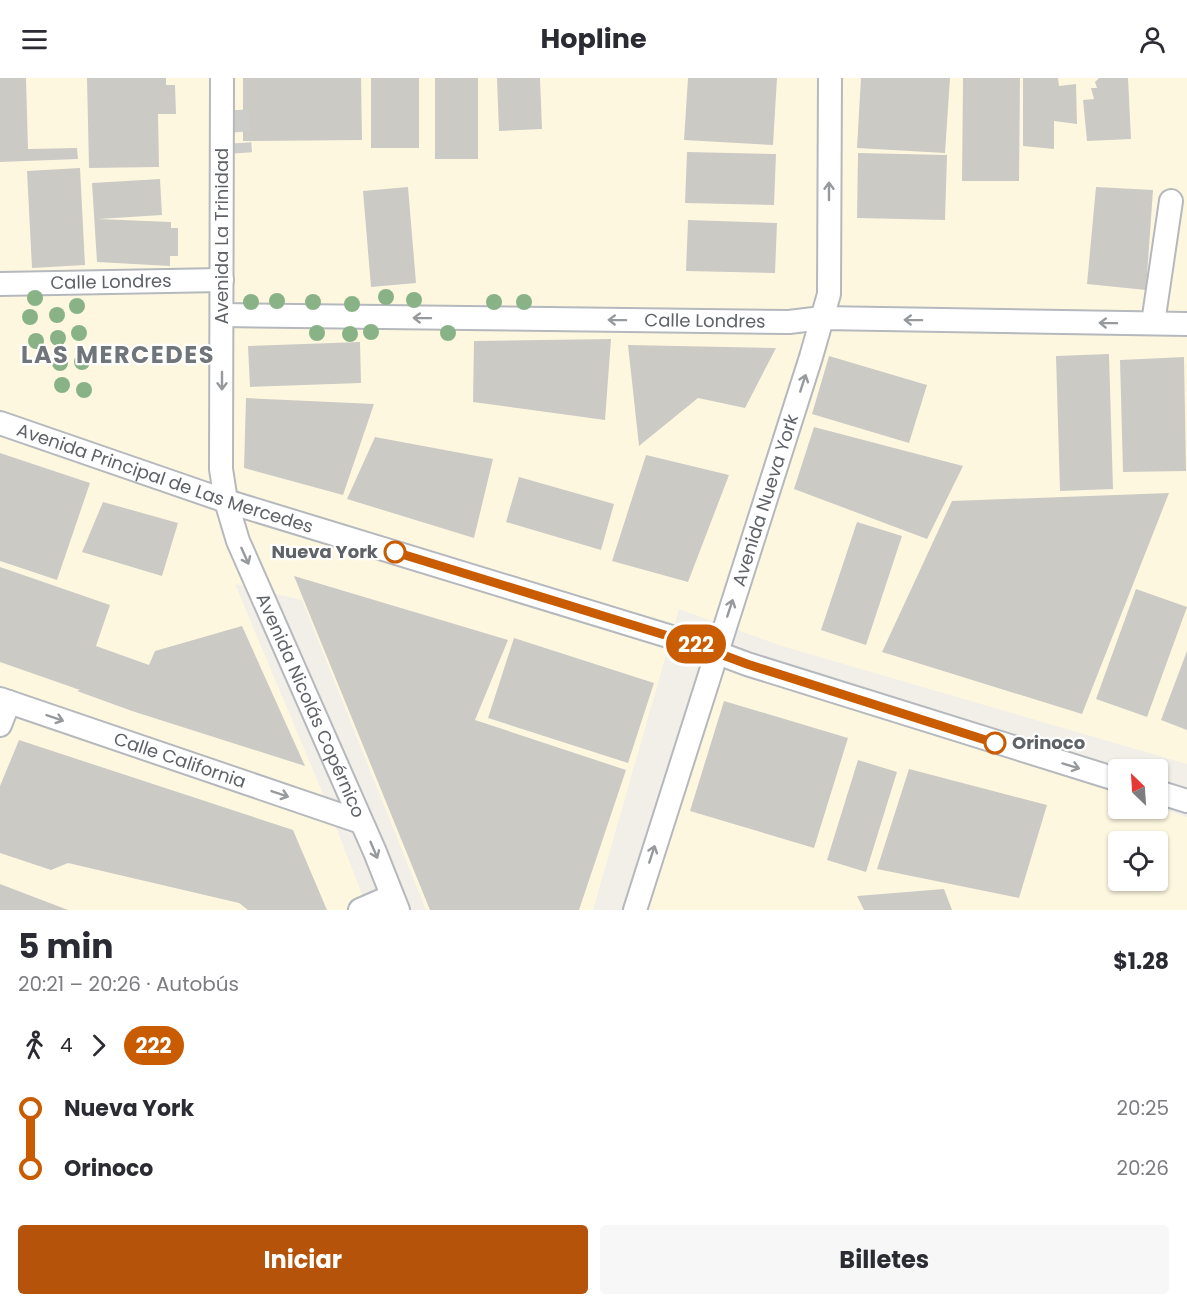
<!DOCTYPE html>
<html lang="es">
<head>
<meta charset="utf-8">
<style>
	body { margin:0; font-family:Poppins,sans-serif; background:#f7f7f7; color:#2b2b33; height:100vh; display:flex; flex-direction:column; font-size:22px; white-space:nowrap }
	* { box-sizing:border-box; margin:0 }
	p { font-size:20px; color:#7c7c81 }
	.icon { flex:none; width:33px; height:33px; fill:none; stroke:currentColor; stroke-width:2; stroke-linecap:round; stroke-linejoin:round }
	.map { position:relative; height:832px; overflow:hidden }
	.side { display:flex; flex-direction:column; background:#fff; flex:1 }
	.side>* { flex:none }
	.badge { padding:0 12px; border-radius:20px; font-size:21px; line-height:39px }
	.needle { width:39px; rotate:335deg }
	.fabs { position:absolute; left:1108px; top:681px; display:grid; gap:12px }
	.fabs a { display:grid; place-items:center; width:60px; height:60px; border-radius:6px; background:#fff; box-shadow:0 2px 4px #0004; font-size:30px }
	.map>.badge { position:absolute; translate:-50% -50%; box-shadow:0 0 0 3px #fff }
	.legs { display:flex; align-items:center; gap:9px; height:66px; padding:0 18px; font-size:20px }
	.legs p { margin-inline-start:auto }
	.summary { display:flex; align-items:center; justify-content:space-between; height:102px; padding:0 18px }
	h1 { font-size:33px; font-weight:700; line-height:45px }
	.button { display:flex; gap:12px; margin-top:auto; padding:12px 18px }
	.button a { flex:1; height:69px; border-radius:6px; background:#b45309; color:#fff; font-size:24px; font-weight:700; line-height:69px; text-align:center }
	.button a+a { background:#f7f7f7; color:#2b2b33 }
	ul { padding:0 18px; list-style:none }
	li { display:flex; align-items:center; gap:21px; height:60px; font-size:22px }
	li i { display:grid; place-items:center; width:9px; height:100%; margin:0 8px; background:currentColor }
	li i::after { content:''; width:15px; height:15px; margin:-8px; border:4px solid; border-radius:50%; background:#fff }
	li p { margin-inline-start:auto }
	li:first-child i { background:linear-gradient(#0000 50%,currentColor 0) }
	li:last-child i { background:linear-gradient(currentColor 50%,#0000 0) }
	header { display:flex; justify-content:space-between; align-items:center; height:78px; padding:0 18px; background:#fff; font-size:27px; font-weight:700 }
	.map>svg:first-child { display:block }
	.commercial { fill:#fef7e0; fill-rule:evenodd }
	.building { fill:#cccac5 }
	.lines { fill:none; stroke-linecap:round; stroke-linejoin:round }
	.minor-tunnel { stroke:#ccccc8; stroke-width:22; stroke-dasharray:22 11; stroke-linecap:butt }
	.minor-casing { stroke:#b5b8bc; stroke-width:26 }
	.minor { stroke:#fff; stroke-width:22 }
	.tree { fill:#89b387 }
	.oneway { stroke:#979a9d }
	.line-1-casing { stroke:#fff; stroke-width:14 }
	.line-1 { stroke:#c95b00; stroke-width:9 }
	.stop-1-dot { fill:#fff; stroke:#c95b00; stroke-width:3 }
	.labels { text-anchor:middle; stroke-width:4.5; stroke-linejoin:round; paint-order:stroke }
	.street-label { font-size:18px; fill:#5f6368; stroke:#fff }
	.stop-label { font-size:18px; font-weight:bold; fill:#5f6368; stroke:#fff; text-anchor:end }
	.district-label { font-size:24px; font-weight:bold; letter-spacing:1.5px; fill:#70757a; stroke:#fff }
</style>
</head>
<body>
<header><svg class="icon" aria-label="menu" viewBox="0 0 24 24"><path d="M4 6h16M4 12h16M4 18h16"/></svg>Hopline<svg class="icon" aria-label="person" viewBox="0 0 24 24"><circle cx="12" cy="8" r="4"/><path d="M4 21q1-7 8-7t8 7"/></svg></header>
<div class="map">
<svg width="1187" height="832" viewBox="0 0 1187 832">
	<rect width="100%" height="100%" fill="#f1efe8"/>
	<g class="commercial">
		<polygon points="0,0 1187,0 1187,686 782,568 679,531 593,832 426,832 302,522 235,506 323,716 368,832 0,832"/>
		<path d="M728 591 936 650 1119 715V730H1158V729L1187 739V832H641L719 595ZM1119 764H1158V802H1119Z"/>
	</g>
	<g class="building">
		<polygon points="0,0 26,0 28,71 77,70 78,81 0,84"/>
		<polygon points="87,0 166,0 166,7 175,7 176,36 158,36 159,89 89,90"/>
		<polygon points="243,0 361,0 362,62 243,63"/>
		<rect x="371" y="0" width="48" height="70"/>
		<rect x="435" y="0" width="43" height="81"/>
		<polygon points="497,0 540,0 542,51 499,53"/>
		<polygon points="688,0 777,0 773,67 684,62"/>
		<polygon points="861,0 950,0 945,75 857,70"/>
		<polygon points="963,0 1020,0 1019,103 962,103"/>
		<polygon points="1023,0 1058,0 1059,8 1076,6 1077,46 1054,43 1054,71 1023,68"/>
		<polygon points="1099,0 1128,0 1131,61 1087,63 1083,22 1094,21 1091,10 1097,10 1095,4"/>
		<polygon points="687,74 776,76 774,127 685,125"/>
		<polygon points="858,75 947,77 945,142 857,140"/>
		<polygon points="80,90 85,187 32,190 27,93"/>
		<polygon points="160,101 162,137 98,141 171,144 171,150 178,150 178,178 170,178 170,188 97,184 92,105"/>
		<polygon points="408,109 416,205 371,209 363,113"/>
		<polygon points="1096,109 1153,112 1146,212 1087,206"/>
		<polygon points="688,142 777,145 775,195 686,193"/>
		<polygon points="611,261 605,342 473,324 474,263"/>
		<polygon points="360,264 361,305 250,309 248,268"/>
		<polygon points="628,267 776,270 745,330 698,320 639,368"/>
		<polygon points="1109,276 1113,411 1060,413 1056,278"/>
		<polygon points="829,278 927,307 909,365 812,336"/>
		<polygon points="1184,279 1186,393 1123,394 1120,282"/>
		<polygon points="246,320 374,326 343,417 244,390"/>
		<polygon points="814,349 963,388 927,461 794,411"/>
		<polygon points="375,359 493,381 474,460 347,421"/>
		<polygon points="0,375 90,405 57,502 0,483"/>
		<polygon points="646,377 729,397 688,504 612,483"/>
		<polygon points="519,399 614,426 601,472 506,444"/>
		<polygon points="1169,415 1082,636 882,574 952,423"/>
		<polygon points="103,424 178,445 162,498 82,474"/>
		<polygon points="857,444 902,458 866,567 821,552"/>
		<polygon points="0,489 110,527 96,568 149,587 155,573 242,548 305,688 132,633 77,613 80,612 0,584"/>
		<polygon points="294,498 508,562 475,642 626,692 579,832 430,832"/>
		<polygon points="1136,511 1187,529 1147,639 1096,621"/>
		<polygon points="514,560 654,605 628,685 488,640"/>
		<polygon points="1187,573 1187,652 1161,642"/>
		<polygon points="724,623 848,660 814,770 690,733"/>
		<polygon points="19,662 293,752 327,832 248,832 239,825 68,785 51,792 0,775 0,708"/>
		<polygon points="858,682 897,694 866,794 827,782"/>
		<polygon points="909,691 1047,727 1019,820 877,791"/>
		<polygon points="0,806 68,832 0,832"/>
		<polygon points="944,811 952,832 864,832 857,818"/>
	</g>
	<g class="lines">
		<polyline class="minor-tunnel" points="238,32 241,75"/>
		<defs>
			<g id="minor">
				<path id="s1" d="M222 0 221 391 226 423 238 463 375 774 398 832"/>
				<path id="s2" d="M0 206 222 202"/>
				<path id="s3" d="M222 237 789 244 822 240 1187 246"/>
				<polyline points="1153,245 1171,123"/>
				<path id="s4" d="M0 345 226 423 691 565 747 586 1119 702"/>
				<path id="s5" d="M0 621 361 744"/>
				<polyline points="0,647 9,624"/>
				<polyline points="1158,714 1187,723"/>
				<polyline points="360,832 392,818"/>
				<path id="s6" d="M635 832 811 279 829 216 830 0"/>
			</g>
		</defs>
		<use href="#minor" class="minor-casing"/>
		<use href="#minor" class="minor"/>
	</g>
	<g class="tree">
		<circle cx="386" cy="219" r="8"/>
		<circle cx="35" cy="220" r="8"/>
		<circle cx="414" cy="222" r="8"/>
		<circle cx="277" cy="223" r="8"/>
		<circle cx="251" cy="224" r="8"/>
		<circle cx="313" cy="224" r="8"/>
		<circle cx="494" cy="224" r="8"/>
		<circle cx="524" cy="224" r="8"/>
		<circle cx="352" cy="226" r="8"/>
		<circle cx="77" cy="228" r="8"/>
		<circle cx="57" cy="237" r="8"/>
		<circle cx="30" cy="239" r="8"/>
		<circle cx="371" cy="254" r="8"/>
		<circle cx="79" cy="255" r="8"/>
		<circle cx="317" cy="255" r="8"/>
		<circle cx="448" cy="255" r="8"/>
		<circle cx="350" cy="256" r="8"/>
		<circle cx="58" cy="260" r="8"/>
		<circle cx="36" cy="263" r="8"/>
		<circle cx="82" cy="284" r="8"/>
		<circle cx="60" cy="285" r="8"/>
		<circle cx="62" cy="307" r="8"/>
		<circle cx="84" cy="312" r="8"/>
	</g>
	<defs><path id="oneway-shaft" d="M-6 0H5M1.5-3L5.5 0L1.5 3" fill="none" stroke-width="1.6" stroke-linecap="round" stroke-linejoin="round" transform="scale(1.5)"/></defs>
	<g class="oneway">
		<use href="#oneway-shaft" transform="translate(829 113) rotate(-90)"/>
		<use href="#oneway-shaft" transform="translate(422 240) rotate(-179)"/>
		<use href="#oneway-shaft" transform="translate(617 242) rotate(-179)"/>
		<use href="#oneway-shaft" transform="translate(913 242) rotate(-179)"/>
		<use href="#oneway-shaft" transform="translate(1108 245) rotate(-179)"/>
		<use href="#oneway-shaft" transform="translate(222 303) rotate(90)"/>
		<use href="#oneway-shaft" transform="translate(803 305) rotate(-72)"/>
		<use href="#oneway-shaft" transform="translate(245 478) rotate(66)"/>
		<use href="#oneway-shaft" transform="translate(730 530) rotate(-72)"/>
		<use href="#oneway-shaft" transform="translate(55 640) rotate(19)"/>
		<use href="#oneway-shaft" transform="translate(1071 688) rotate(17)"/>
		<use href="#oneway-shaft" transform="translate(280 716) rotate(19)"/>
		<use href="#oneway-shaft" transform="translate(374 772) rotate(67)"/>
		<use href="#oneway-shaft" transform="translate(652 776) rotate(-72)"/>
	</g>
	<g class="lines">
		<defs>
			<polyline id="line-1" points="395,474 691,565 747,586 995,665"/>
		</defs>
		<use href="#line-1" class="line-1-casing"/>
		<use href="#line-1" class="line-1"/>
	</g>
	<g class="stop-1-dot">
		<circle cx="395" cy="474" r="10"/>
		<circle cx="995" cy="665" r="10"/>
	</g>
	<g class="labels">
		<g class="street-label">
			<text transform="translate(222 158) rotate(-90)" y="6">Avenida La Trinidad</text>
			<text dy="6" stroke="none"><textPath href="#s2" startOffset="111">Calle Londres</textPath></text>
			<text dy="6" stroke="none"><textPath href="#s3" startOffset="483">Calle Londres</textPath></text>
			<text dy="6" stroke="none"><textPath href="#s4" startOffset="174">Avenida Principal de Las Mercedes</textPath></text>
			<text dy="6" stroke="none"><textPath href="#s6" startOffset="430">Avenida Nueva York</textPath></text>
			<text dy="6" stroke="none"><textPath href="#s1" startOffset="645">Avenida Nicolás Copérnico</textPath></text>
			<text dy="6" stroke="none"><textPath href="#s5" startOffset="190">Calle California</textPath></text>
		</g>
		<g class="stop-label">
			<text x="378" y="480">Nueva York</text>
			<text x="1012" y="671" text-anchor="start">Orinoco</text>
		</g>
		<g class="district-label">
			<text x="118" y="285">LAS MERCEDES</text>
		</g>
	</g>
</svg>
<div class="fabs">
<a><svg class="needle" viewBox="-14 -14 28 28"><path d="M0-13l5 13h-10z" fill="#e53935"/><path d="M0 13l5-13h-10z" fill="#7c7c81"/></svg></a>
<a><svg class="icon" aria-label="locate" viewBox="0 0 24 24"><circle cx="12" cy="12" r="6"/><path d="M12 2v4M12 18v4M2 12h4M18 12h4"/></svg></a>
</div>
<b class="badge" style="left:696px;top:566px;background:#c95b00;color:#fff">222</b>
</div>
<section class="side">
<div class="summary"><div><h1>5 min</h1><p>20:21 – 20:26 · Autobús</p></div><b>$1.28</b></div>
<div class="legs"><svg class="icon" aria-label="walk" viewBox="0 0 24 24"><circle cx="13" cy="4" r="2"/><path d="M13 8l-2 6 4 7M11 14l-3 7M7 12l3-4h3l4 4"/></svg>4<svg class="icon" aria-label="forward" viewBox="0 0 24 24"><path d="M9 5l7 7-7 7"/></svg><b class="badge" style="background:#c95b00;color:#fff">222</b></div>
<ul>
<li><i style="color:#c95b00"></i><b>Nueva York</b><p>20:25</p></li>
<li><i style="color:#c95b00"></i><b>Orinoco</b><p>20:26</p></li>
</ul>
<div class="button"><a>Iniciar</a><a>Billetes</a></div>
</section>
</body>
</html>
